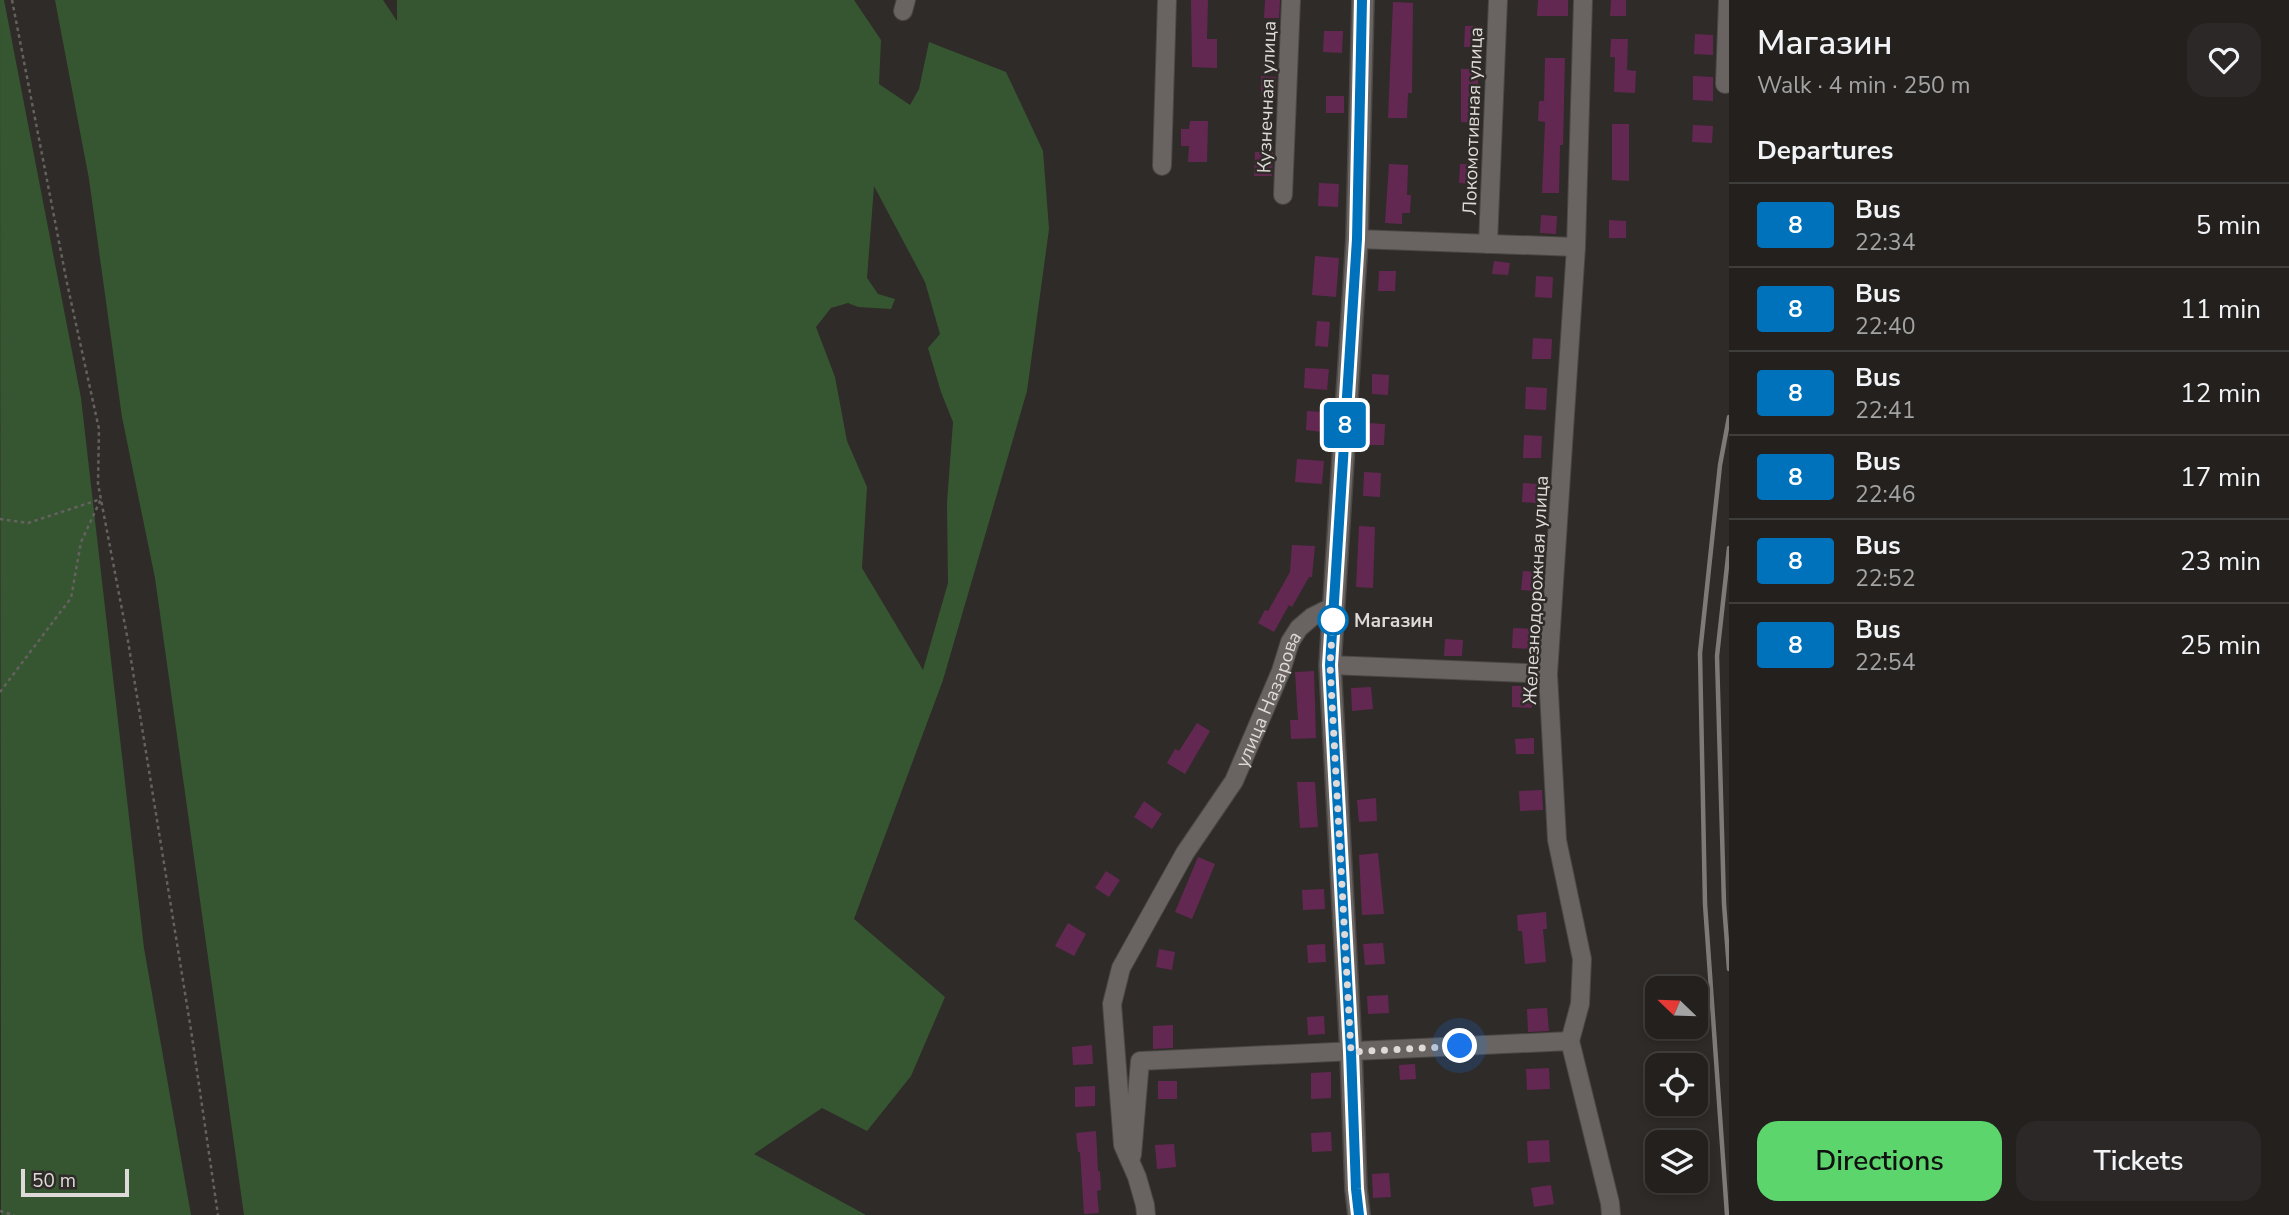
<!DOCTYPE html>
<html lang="en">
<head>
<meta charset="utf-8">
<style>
	body { margin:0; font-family:"Nunito Sans",sans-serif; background:#2b2827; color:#f1f3f6; height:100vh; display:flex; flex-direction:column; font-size:26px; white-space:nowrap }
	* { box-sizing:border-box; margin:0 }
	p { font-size:23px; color:#a3a3a4 }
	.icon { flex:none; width:38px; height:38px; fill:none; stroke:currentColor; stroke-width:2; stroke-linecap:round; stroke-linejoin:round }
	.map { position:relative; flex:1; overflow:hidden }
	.drawer { display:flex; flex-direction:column; background:#23201e; width:560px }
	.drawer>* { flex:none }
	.badge { padding:0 14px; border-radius:5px; font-size:24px; line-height:46px }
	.needle { width:46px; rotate:293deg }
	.fabs { position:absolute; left:1645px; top:976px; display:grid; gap:14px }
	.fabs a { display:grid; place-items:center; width:63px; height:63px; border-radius:14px; background:#23201e; box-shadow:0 4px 10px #0003,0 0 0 2px #403e3c; font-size:35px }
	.scale { position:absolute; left:21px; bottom:18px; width:108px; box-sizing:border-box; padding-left:7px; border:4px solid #dddad9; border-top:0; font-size:19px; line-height:24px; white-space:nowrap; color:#dddad9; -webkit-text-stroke:5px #2f2b28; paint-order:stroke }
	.you { position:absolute; width:35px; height:35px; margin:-18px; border:5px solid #fff; border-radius:50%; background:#1a73e8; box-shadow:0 0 0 10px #1a73e833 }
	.map>.badge { position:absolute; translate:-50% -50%; box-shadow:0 0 0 4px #fff }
	h2 { padding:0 28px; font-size:26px; line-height:63px }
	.round { display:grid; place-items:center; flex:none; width:74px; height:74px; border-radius:21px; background:#2b2827 }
	.headline { display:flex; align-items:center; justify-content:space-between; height:119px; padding:0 28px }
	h1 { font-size:33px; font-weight:600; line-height:52px }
	.action { display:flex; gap:14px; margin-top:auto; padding:14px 28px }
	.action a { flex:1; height:80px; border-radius:21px; background:#5cd56d; color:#111; font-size:28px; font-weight:600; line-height:80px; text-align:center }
	.action a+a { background:#2b2827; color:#f1f3f6 }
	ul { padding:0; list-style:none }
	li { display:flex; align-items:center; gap:21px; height:84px; padding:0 28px; border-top:2px solid #403e3c }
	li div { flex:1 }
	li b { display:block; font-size:26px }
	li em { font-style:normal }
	li .badge { min-width:77px; font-weight:700; text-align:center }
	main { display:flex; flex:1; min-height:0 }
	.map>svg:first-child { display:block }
	.green { fill:#365632; fill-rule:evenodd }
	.building { fill:#632851 }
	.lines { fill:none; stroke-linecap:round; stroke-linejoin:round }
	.street-casing { stroke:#4a4745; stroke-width:20 }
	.secondary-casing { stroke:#4a4745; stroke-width:24 }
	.path { stroke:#65615e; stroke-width:2.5; stroke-dasharray:3.5 3.5; stroke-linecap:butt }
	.street { stroke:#696461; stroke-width:18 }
	.secondary { stroke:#696461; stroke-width:21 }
	.rail { stroke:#7e7a78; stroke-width:4.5 }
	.line-casing { stroke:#fff; stroke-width:16 }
	.line { stroke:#0072bc; stroke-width:10 }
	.walk { stroke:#dddad9; stroke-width:7; stroke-dasharray:0 12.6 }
	.stop-dot { fill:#fff; stroke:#0072bc; stroke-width:3.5 }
	.labels { text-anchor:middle; stroke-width:5; stroke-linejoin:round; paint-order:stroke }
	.street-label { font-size:19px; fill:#dddad9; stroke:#2f2b28 }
	.stop-label { font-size:19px; font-weight:bold; fill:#dddad9; stroke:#2f2b28; text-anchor:start }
</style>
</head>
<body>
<main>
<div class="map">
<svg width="1729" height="1215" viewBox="0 0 1729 1215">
	<rect width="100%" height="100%" fill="#2f2b28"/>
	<g class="green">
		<polygon points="0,0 4,0 81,398 144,948 191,1215 1,1215"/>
		<path d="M55 0H383L397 21V0H854L881 40 879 84 910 105 919 89 929 42 1006 72 1043 151 1049 229 1027 391 943 680 854 919 945 997 911 1076 867 1131 822 1108 754 1154 866 1215H244L155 578 122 417 89 179ZM874 186 925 282 940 334 928 348 941 392 953 422 947 503 948 583 923 670 862 568 867 487 847 441 835 377 816 327 831 308 848 303 858 307 891 309 895 299 878 294 867 278Z"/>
	</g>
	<g class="building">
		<polygon points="1191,0 1208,0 1207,39 1217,39 1217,68 1192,67"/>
		<polygon points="1265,0 1280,0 1279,18 1264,18"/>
		<polygon points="1538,0 1568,0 1568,16 1537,16"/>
		<polygon points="1611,0 1626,0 1626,16 1610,16"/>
		<polygon points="1393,2 1413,3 1412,93 1408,93 1407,118 1388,118"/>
		<polygon points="1465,26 1484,26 1483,47 1464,47"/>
		<polygon points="1324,31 1343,31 1342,53 1323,52"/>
		<polygon points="1695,34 1713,35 1713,55 1694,54"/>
		<polygon points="1611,39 1628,39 1627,70 1636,71 1635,93 1614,92 1615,57 1610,57"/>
		<polygon points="1545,58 1565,58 1563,145 1560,145 1559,193 1542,193 1545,122 1538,121 1539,101 1544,101"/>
		<polygon points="1461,69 1478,69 1478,123 1461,122"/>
		<polygon points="1261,76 1276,77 1276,98 1261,97"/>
		<polygon points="1693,76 1713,77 1713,101 1693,100"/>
		<rect x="1326" y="96" width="18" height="17"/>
		<polygon points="1190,121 1208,121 1207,162 1188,162 1189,146 1181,146 1181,129 1189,129"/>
		<polygon points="1612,124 1629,124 1629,181 1612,180"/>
		<polygon points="1693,125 1713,126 1712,143 1692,142"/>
		<polygon points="1255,152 1273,152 1272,176 1254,176"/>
		<polygon points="1389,164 1408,165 1407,195 1411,195 1410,213 1402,213 1402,224 1385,223"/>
		<polygon points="1460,164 1476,164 1475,184 1459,183"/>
		<polygon points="1319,183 1339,184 1338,207 1318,206"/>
		<polygon points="1541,215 1557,216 1556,234 1540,233"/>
		<polygon points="1609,220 1626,221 1626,238 1609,238"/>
		<polygon points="1315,256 1339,258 1336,297 1312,295"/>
		<polygon points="1494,261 1510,263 1508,275 1492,274"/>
		<polygon points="1379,271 1396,271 1395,291 1378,291"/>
		<polygon points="1536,276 1553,277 1552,298 1535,297"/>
		<polygon points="1317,321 1330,322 1328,347 1315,346"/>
		<polygon points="1533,338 1552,339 1551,359 1532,359"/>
		<polygon points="1305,368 1329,369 1327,390 1304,388"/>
		<polygon points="1372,374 1389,375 1388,395 1372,394"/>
		<polygon points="1526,387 1547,388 1546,410 1525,409"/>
		<polygon points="1307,411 1324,412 1322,432 1306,430"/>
		<polygon points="1367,423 1385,424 1384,445 1366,445"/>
		<polygon points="1524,435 1542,436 1541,458 1523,458"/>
		<polygon points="1297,459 1324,461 1322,484 1295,482"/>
		<polygon points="1364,472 1381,473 1380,497 1363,496"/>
		<polygon points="1523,483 1538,484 1536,503 1522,502"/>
		<polygon points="1359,526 1375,527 1373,588 1356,587"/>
		<polygon points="1292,545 1315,546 1312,577 1309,577 1292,607 1289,605 1274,632 1258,623 1265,610 1268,611 1290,572"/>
		<polygon points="1523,571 1538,572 1536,591 1521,590"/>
		<polygon points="1513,628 1534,629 1533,649 1512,648"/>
		<polygon points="1445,639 1463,640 1462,656 1444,656"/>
		<polygon points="1314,671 1316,738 1291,739 1290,720 1298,720 1295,672"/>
		<polygon points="1512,686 1532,686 1532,708 1512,707"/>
		<polygon points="1371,687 1373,709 1352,711 1351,688"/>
		<polygon points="1197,723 1210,731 1185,774 1167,763 1175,749 1179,751"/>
		<polygon points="1534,738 1534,754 1516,754 1515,739"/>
		<polygon points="1297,782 1315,782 1318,827 1300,828"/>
		<polygon points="1542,790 1543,810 1520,811 1519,791"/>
		<polygon points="1376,798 1377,821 1359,822 1357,800"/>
		<polygon points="1144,801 1162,814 1152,829 1134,817"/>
		<polygon points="1378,853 1384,914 1362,915 1359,855"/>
		<polygon points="1198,857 1215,864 1192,919 1175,912"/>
		<polygon points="1106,871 1120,880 1109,897 1095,888"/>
		<polygon points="1324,889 1325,909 1303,910 1302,890"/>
		<polygon points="1546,912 1547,929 1543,929 1546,962 1525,964 1522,931 1518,931 1517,915"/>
		<polygon points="1068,923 1086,934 1074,956 1055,946"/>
		<polygon points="1383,943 1385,964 1365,965 1363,944"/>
		<polygon points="1325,944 1326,962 1308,963 1307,945"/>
		<polygon points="1159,949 1175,952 1172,970 1156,967"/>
		<polygon points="1388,995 1389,1013 1368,1014 1367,996"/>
		<polygon points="1547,1008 1549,1031 1528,1032 1527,1009"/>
		<polygon points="1324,1016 1325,1034 1308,1035 1307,1017"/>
		<polygon points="1173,1025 1173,1048 1153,1049 1153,1026"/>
		<polygon points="1092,1045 1093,1064 1073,1065 1072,1047"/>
		<polygon points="1415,1064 1416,1079 1400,1080 1399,1065"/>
		<polygon points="1549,1068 1550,1089 1527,1090 1526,1069"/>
		<polygon points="1331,1072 1331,1098 1311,1099 1311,1073"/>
		<rect x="1158" y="1081" width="19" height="18"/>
		<polygon points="1095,1086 1095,1106 1075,1107 1075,1087"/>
		<polygon points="1096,1131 1098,1171 1100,1171 1101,1190 1097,1191 1099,1213 1084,1214 1080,1152 1078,1152 1076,1133"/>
		<polygon points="1331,1132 1332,1151 1312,1152 1311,1133"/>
		<polygon points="1549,1140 1550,1162 1528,1163 1527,1141"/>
		<polygon points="1174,1144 1176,1167 1157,1169 1155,1145"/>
		<polygon points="1389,1173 1391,1197 1373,1198 1372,1174"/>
		<polygon points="1551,1185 1554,1204 1534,1207 1531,1188"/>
	</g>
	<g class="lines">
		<defs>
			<g id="street">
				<polyline points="1583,0 1576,247 1548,674 1557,840 1582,959 1580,1004 1570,1041 1610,1203 1611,1215"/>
				<polyline points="903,11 906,0"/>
				<polyline points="1725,84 1728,0"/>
				<polyline points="1162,166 1167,0"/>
				<polyline points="1283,195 1291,0"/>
				<polyline points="1357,239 1576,247"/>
				<polyline points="1488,244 1498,0"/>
				<polyline points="1330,665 1548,674"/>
				<polyline points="1132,1155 1140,1061 1570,1041"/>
				<path id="s1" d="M1146 1215 1145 1205 1137 1177 1123 1145 1112 1004 1121 968 1185 853 1234 781 1281 671 1290 642 1299 628 1312 617 1334 606"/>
			</g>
			<polyline id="secondary" points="1359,1215 1356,1189 1351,1052 1330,665 1357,239 1363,0"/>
		</defs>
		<use href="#street" class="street-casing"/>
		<use href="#secondary" class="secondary-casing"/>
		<g class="path">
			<polyline points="12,0 67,283 99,429 98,484 128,641 191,1030 218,1215"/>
			<polyline points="0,519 28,523 101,499"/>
			<polyline points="0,692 71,598 81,542 101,499"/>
			<polyline points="0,1211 14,1215"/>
		</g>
		<use href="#street" class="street"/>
		<use href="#secondary" class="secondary"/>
		<g class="rail">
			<polyline points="1729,548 1717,656 1724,904 1729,969"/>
			<polyline points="1727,1215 1705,904 1700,653 1720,465 1729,417"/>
		</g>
	</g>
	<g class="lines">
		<defs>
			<polyline id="line" points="1359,1215 1356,1189 1351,1052 1330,665 1357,239 1362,0"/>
		</defs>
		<use href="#line" class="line-casing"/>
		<use href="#line" class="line"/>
		<polyline class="walk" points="1333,620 1330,665 1351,1052 1460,1046"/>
	</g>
	<circle class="stop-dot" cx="1333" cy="620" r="14"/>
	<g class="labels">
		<g class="street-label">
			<text transform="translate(1266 97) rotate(-88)" y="7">Кузнечная улица</text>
			<text transform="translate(1472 121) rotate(-88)" y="7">Локомотивная улица</text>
			<text transform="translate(1535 590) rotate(-87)" y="7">Железнодорожная улица</text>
			<text dy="7" stroke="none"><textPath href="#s1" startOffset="560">улица Назарова</textPath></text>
		</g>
		<g class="stop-label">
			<text x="1354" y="627">Магазин</text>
		</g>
	</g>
</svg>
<div class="fabs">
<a><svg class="needle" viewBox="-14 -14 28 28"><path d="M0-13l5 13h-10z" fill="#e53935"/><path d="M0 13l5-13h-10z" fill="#a3a3a4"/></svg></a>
<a><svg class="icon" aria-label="locate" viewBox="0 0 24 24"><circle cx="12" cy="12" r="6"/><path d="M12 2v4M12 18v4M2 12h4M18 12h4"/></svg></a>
<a><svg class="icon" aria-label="layers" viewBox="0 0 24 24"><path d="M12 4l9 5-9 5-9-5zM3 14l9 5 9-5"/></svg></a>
</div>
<div class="scale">50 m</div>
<div class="you" style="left:1460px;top:1046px"></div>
<b class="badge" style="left:1345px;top:425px;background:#0072bc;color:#fff">8</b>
</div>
<section class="drawer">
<div class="headline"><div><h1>Магазин</h1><p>Walk · 4 min · 250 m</p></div><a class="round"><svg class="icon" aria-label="heart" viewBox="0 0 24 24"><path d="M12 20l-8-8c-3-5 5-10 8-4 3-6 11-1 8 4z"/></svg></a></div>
<h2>Departures</h2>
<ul>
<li><span class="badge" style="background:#0072bc;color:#fff">8</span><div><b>Bus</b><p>22:34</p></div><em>5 min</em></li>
<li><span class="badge" style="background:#0072bc;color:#fff">8</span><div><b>Bus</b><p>22:40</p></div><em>11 min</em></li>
<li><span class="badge" style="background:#0072bc;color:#fff">8</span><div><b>Bus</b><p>22:41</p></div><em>12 min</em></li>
<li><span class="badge" style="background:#0072bc;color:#fff">8</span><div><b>Bus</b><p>22:46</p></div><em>17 min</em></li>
<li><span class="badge" style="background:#0072bc;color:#fff">8</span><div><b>Bus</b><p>22:52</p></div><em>23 min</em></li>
<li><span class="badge" style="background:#0072bc;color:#fff">8</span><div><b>Bus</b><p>22:54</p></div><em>25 min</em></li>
</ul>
<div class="action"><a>Directions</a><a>Tickets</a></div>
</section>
</main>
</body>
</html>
